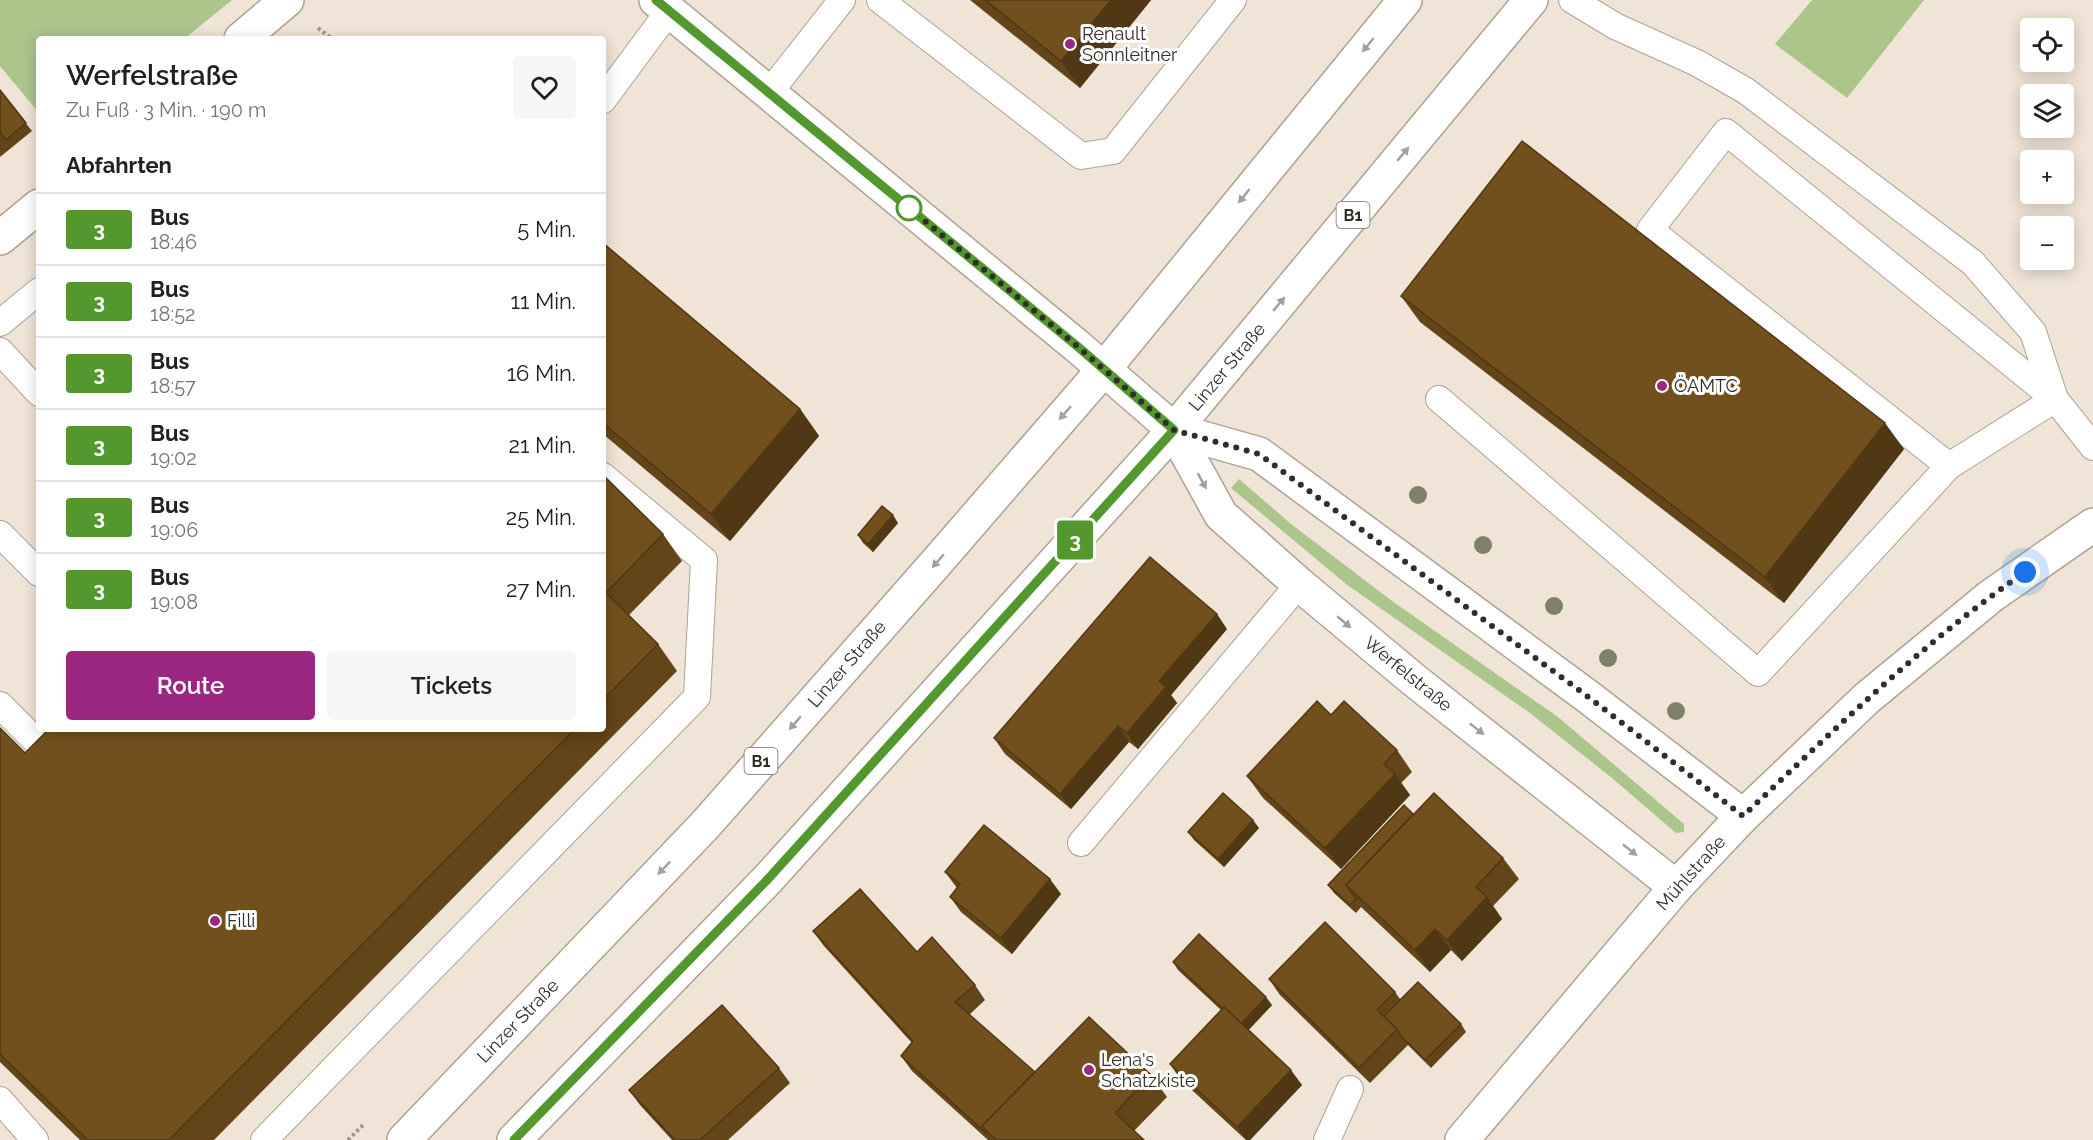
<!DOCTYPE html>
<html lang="de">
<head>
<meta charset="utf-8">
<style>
	body { margin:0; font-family:Raleway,sans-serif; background:#f6f6f6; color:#202124; height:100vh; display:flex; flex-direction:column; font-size:22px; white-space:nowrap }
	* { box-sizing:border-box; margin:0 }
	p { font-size:20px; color:#757577 }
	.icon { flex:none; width:33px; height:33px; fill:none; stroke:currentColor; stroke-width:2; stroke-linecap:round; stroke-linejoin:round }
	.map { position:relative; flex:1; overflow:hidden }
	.drawer { position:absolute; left:36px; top:36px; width:570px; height:696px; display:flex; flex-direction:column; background:#fff; border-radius:6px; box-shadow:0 3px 15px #0003 }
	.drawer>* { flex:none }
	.badge { padding:0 12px; border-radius:4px; font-size:21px; line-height:39px }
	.controls { position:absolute; left:2020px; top:18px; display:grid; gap:12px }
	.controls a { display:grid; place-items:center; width:54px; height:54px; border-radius:6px; background:#fff; box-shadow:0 3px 15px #0003; font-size:30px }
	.you { position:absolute; width:30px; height:30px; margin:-15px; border:4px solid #fff; border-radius:50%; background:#1a73e8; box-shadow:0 0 0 9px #1a73e833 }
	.map>.badge { position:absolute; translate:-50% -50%; box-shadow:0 0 0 3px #fff }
	h2 { padding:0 30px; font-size:22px; line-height:54px }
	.round { display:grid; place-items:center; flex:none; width:63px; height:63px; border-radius:6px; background:#f6f6f6 }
	.summary { display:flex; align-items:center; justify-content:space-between; height:102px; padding:0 30px }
	h1 { font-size:28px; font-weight:600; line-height:45px }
	.cta { display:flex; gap:12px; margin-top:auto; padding:12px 30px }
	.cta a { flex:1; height:69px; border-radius:6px; background:#9c2783; color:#fff; font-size:24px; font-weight:600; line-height:69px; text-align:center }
	.cta a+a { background:#f6f6f6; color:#202124 }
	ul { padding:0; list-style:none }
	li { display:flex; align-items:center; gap:18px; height:72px; padding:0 30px; border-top:2px solid #e0e0e0 }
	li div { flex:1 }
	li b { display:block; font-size:22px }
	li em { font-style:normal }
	li .badge { min-width:66px; font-weight:700; text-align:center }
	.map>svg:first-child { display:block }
	.green { fill:#acc58b }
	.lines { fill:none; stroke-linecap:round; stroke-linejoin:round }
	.lane-casing { stroke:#ada294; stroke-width:28 }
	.street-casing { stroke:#ada294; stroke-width:36 }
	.secondary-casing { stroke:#ada294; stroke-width:36 }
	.primary-casing { stroke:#ada294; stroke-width:36 }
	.path { stroke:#9f968b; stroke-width:4; stroke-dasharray:3 3; stroke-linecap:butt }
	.lane { stroke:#fff; stroke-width:26 }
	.street { stroke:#fff; stroke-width:33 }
	.secondary { stroke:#fff; stroke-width:33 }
	.primary { stroke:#fff; stroke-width:33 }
	.tree { fill:#7f8069 }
	.wall { fill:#624519 }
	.shaded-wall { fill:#503814 }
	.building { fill:#72501d; stroke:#503814; stroke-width:1.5 }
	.oneway { fill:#a2a09e }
	.line-casing { stroke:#fff; stroke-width:14 }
	.line { stroke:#52982f; stroke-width:9 }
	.walk { stroke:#312d27; stroke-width:6; stroke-dasharray:0 10.8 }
	.poi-dot { fill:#9c2783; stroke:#fff; stroke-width:2 }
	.stop-dot { fill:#fff; stroke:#52982f; stroke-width:3 }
	.labels { text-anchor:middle; stroke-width:6; stroke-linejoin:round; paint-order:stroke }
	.shield { fill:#fff; stroke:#6f6c68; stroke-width:1.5 }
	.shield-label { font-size:16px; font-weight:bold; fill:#312d27 }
	.poi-label { font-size:18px; fill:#312d27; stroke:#fff; text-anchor:start }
	.street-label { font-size:18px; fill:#312d27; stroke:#fff }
</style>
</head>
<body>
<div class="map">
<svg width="2093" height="1140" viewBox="0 0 2093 1140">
	<rect width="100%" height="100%" fill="#efe4d5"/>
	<g class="green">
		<polygon points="0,0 232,0 184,39 39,39 39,113 0,66"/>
		<polygon points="1812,0 1924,0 1847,98 1775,44"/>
		<polygon points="1239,479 1291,524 1392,601 1558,717 1684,824 1684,832 1676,833 1612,778 1530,713 1346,584 1231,488"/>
	</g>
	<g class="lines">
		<defs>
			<g id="lane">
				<polyline points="880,0 1081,156 1113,151 1233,0"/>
				<polyline points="769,93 842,0"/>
				<polyline points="603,100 669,11"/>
				<polyline points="0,323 39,291"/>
				<polyline points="0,351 39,393"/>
				<polyline points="1439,399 1758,673 1949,466 2055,399 2033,332 1973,263 1746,91 1697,63 1615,26 1572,0"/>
				<polyline points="1949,466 1650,230 1726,132 2055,399 2093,447"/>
				<polyline points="0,534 39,573"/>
				<polyline points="0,705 48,753 71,729"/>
				<polyline points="1081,843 1299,584"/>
				<polyline points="0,1100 35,1140"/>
				<polyline points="264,1140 697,697 704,560 603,476"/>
				<polyline points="1327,1140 1350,1089"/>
			</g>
			<g id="street">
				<polyline points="241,39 287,0"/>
				<polyline points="0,238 39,206"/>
				<polyline points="1174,430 1259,454 1587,696 1743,816"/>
				<polyline points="1174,430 1221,515 1299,584 1414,680 1676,887"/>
				<polyline points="1462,1140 1676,887 1743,816 1867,698 1991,596 2093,525"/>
			</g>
			<polyline id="secondary" points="656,0 1077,346 1174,430"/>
			<g id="primary">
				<polyline points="404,1140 706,824 936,563 1104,369 1405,0"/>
				<polyline points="514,1140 768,879 1174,430 1531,0"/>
			</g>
		</defs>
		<use href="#lane" class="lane-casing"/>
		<use href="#street" class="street-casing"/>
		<use href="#secondary" class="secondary-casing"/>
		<use href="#primary" class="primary-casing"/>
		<g class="path">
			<polyline points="318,28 332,39"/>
			<polyline points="348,1140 363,1125"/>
		</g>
		<use href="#lane" class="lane"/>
		<use href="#street" class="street"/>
		<use href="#secondary" class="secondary"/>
		<use href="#primary" class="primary"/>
	</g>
	<g class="tree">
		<circle cx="1418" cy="495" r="9"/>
		<circle cx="1483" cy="545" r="9"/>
		<circle cx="1554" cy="606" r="9"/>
		<circle cx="1608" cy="658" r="9"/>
		<circle cx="1676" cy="711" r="9"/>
	</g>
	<g class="wall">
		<polygon points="970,0 1151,0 1080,88"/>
		<polygon points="0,90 32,131 0,157"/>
		<polygon points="603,243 800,409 819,436 730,541 603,434"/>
		<polygon points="1401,296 1904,449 1784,603 1420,322"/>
		<polygon points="603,475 663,534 682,561 629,615 658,644 677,671 214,1140 80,1140 0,1062 0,728 25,753 49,729 603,729"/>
		<polygon points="898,523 873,552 863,543 858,535"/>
		<polygon points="1227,629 1171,695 1177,703 1138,749 1129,742 1071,809 1005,754 994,738"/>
		<polygon points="1331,715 1397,750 1412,772 1401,783 1410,795 1341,869 1263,798 1247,776"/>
		<polygon points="1413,814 1503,858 1519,879 1493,906 1502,919 1462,961 1451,950 1430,972 1361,907 1356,913 1334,893 1328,885"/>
		<polygon points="1259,828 1224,867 1194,840 1188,832"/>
		<polygon points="945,872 1061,894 1012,954 961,912 950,897 957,888"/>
		<polygon points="813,931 917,952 975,985 985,1000 969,1015 1035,1072 1151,1075 1167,1097 1134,1131 1144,1140 988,1140 912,1071 901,1056 912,1043 824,946"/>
		<polygon points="1173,962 1272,1005 1248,1030 1302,1085 1250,1140 1246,1140 1181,1080 1170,1064 1221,1010 1178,970"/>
		<polygon points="1269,979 1395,992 1400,999 1461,1024 1466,1032 1431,1068 1408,1045 1370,1083 1280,995"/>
		<polygon points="779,1068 790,1083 728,1140 672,1140 640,1105 629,1090"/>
	</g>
	<g class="shaded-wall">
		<polygon points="1111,0 1151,0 1080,88 1061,61"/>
		<polygon points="800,409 819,436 730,541 711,514"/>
		<polygon points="1885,423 1904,449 1784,603 1765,577"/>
		<polygon points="893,515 898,523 873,552 868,544"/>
		<polygon points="1217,614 1227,629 1171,695 1177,703 1138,749 1127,733 1159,681"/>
		<polygon points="1118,726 1129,742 1071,809 1060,794"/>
		<polygon points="1395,774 1410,795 1341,869 1325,848"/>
		<polygon points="1253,820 1259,828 1224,867 1218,859"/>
		<polygon points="1050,879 1061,894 1012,954 1001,938"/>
		<polygon points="1487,897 1502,919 1462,961 1447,940"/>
		<polygon points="1435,929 1451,950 1430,972 1415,950"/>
		<polygon points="1266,997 1272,1005 1246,1033 1240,1025"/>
		<polygon points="1291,1070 1302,1085 1250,1140 1247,1140 1237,1127"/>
	</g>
	<g class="building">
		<polygon points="985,0 1111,0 1061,61"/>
		<polygon points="0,90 26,123 6,140 0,132"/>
		<polygon points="1522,141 1885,423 1765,577 1401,296"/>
		<polygon points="603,243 800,409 711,514 603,423"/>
		<polygon points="603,475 663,534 606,593 658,644 603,700"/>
		<polygon points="882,506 893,515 868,544 858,535"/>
		<polygon points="1150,557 1217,614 1159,681 1166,687 1127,733 1118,726 1060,794 994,738"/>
		<polygon points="1317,701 1331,715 1344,701 1397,750 1384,764 1395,774 1325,848 1247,776"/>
		<polygon points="0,728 25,753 49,729 575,729 169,1140 88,1140 0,1054"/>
		<polygon points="1223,793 1253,820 1218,859 1188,832"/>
		<polygon points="1434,793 1503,858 1476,887 1487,897 1447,940 1435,929 1415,950 1346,885"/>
		<polygon points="1404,805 1413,814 1346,885 1356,899 1350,905 1328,885"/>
		<polygon points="984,825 1050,879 1001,938 950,897 960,884 945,872"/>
		<polygon points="860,889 917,952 932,937 975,985 955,1002 1035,1072 982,1126 986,1133 901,1056 913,1041 813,931"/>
		<polygon points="1325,922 1395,992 1377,1010 1397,1029 1359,1068 1269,979"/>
		<polygon points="1199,934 1266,997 1241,1024 1224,1007 1223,1009 1173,962"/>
		<polygon points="1418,982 1461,1024 1425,1060 1402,1037 1397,1029 1384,1016"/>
		<polygon points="722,1005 779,1068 700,1140 675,1140 629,1090"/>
		<polygon points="1224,1007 1291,1070 1237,1127 1170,1064"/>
		<polygon points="1089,1017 1151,1075 1115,1113 1144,1140 996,1140 982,1126"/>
	</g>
	<defs><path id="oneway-solid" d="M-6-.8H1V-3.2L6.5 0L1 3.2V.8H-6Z" transform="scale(1.5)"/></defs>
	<g class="oneway">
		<use href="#oneway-solid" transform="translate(1368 45) rotate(129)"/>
		<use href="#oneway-solid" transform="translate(1403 154) rotate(-50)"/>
		<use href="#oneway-solid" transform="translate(1244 196) rotate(129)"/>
		<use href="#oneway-solid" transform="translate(1279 304) rotate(-50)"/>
		<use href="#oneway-solid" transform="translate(1065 413) rotate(131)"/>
		<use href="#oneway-solid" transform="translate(1202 481) rotate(61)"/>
		<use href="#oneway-solid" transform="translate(938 561) rotate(131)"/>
		<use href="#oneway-solid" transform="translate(1344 622) rotate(40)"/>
		<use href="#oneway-solid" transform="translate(795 723) rotate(131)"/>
		<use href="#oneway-solid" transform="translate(1477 729) rotate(38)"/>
		<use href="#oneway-solid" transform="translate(1630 850) rotate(38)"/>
		<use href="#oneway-solid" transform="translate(664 868) rotate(134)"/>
	</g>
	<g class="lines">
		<defs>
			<polyline id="line" points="514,1140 768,879 1174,430 1077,346 656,0"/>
		</defs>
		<use href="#line" class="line-casing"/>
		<use href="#line" class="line"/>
		<path class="walk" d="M909 208 1077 346 1174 430 1259 454 1587 696 1743 816C1833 731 1922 643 2025 572"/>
	</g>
	<g class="poi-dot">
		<circle cx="1070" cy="44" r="6"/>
		<circle cx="1662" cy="386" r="6"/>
		<circle cx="215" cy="921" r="6"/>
		<circle cx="1089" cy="1070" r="6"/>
	</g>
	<circle class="stop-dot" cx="909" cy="208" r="12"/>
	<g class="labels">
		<g class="shield">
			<rect x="1336.5" y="202" width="33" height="26" rx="4.5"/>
			<rect x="744.5" y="748" width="33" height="26" rx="4.5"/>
		</g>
		<g class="shield-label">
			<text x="1353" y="221">B1</text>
			<text x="761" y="767">B1</text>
		</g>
		<g class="poi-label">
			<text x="1082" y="40">Renault<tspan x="1082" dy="21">Sonnleitner</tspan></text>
			<text x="1674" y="392">ÖAMTC</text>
			<text x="227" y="927">Filli</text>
			<text x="1101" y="1066">Lena's<tspan x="1101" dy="21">Schatzkiste</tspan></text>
		</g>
		<g class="street-label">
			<text transform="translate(1227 367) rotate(-50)" y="6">Linzer Straße</text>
			<text transform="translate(847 664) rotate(-49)" y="6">Linzer Straße</text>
			<text transform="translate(1408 674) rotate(39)" y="6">Werfelstraße</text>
			<text transform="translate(1691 873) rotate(-48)" y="6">Mühlstraße</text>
			<text transform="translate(518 1021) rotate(-46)" y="6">Linzer Straße</text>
		</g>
	</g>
</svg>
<div class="controls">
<a><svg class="icon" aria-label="locate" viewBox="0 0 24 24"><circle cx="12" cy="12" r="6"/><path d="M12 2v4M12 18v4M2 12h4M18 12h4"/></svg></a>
<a><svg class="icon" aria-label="layers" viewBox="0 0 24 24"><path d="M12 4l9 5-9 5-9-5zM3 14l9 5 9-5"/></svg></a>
<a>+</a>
<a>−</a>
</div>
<div class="you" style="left:2025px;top:572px"></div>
<b class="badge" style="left:1075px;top:540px;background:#52982f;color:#fff">3</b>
<section class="drawer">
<div class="summary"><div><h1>Werfelstraße</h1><p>Zu Fuß · 3 Min. · 190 m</p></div><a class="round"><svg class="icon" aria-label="heart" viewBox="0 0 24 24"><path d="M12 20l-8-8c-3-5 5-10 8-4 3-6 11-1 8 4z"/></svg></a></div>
<h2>Abfahrten</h2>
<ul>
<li><span class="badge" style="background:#52982f;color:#fff">3</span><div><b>Bus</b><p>18:46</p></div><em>5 Min.</em></li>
<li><span class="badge" style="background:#52982f;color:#fff">3</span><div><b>Bus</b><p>18:52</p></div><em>11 Min.</em></li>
<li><span class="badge" style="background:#52982f;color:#fff">3</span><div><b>Bus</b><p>18:57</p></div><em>16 Min.</em></li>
<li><span class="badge" style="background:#52982f;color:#fff">3</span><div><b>Bus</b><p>19:02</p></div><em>21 Min.</em></li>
<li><span class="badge" style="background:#52982f;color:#fff">3</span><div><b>Bus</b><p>19:06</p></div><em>25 Min.</em></li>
<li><span class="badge" style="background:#52982f;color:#fff">3</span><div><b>Bus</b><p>19:08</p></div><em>27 Min.</em></li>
</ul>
<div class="cta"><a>Route</a><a>Tickets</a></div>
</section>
</div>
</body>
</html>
